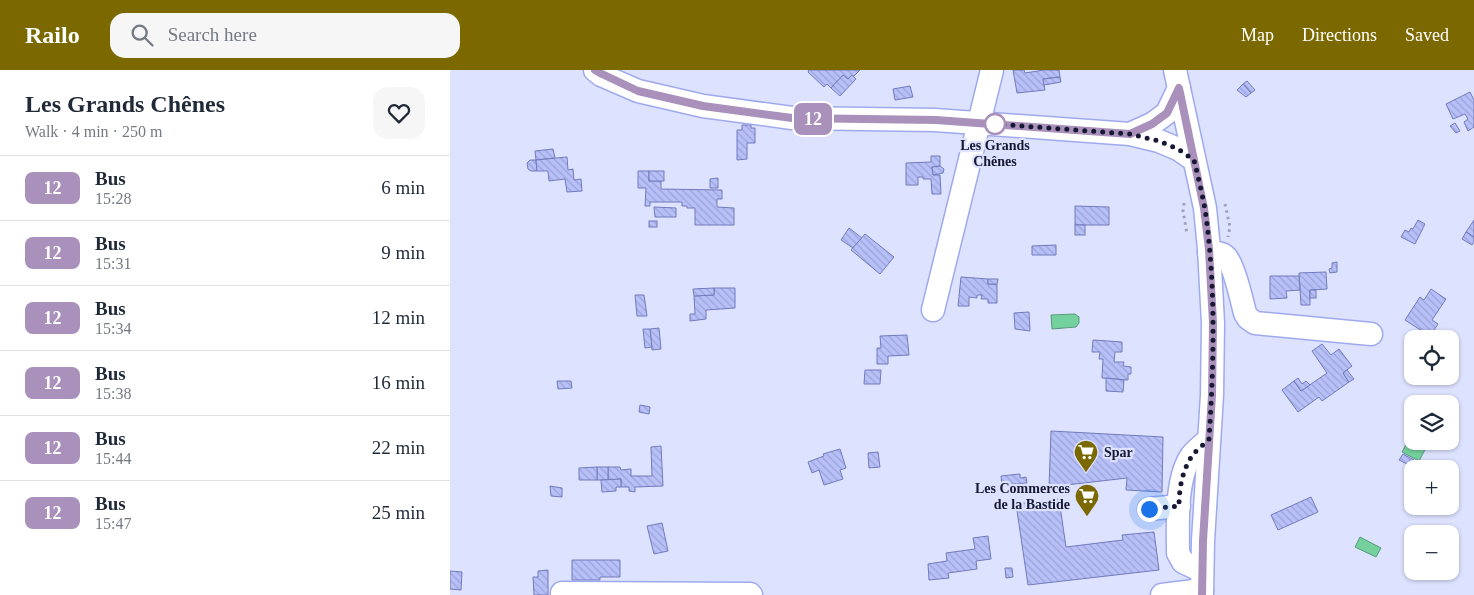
<!DOCTYPE html>
<html lang="en">
<head>
<meta charset="utf-8">
<style>
	body { margin:0; font-family:Georgia,serif; background:#f6f6f7; color:#1f2937; height:100vh; display:flex; flex-direction:column; font-size:19px; white-space:nowrap }
	* { box-sizing:border-box; margin:0 }
	p { font-size:16px; color:#747a83 }
	.icon { flex:none; width:28px; height:28px; fill:none; stroke:currentColor; stroke-width:2; stroke-linecap:round; stroke-linejoin:round }
	.map { position:relative; flex:1; overflow:hidden }
	.drawer { display:flex; flex-direction:column; background:#fff; width:450px }
	.drawer>* { flex:none }
	.badge { padding:0 10px; border-radius:8px; font-size:18px; line-height:32px }
	.buttons { position:absolute; left:954px; top:260px; display:grid; gap:10px }
	.buttons a { display:grid; place-items:center; width:55px; height:55px; border-radius:10px; background:#fff; box-shadow:0 1px 4px #0004; font-size:25px }
	.you { position:absolute; width:25px; height:25px; margin:-12px; border:4px solid #fff; border-radius:50%; background:#1a73e8; box-shadow:0 0 0 8px #1a73e833 }
	.map>.badge { position:absolute; translate:-50% -50%; box-shadow:0 0 0 2px #fff }
	.round { display:grid; place-items:center; flex:none; width:52px; height:52px; border-radius:15px; background:#f6f6f7 }
	.headline { display:flex; align-items:center; justify-content:space-between; height:85px; padding:0 25px }
	h1 { font-size:24px; font-weight:800; line-height:38px }
	ul { padding:0; list-style:none }
	li { display:flex; align-items:center; gap:15px; height:65px; padding:0 25px; border-top:1px solid #e0e1e3 }
	li div { flex:1 }
	li b { display:block; font-size:19px }
	li em { font-style:normal }
	li .badge { min-width:55px; font-weight:700; text-align:center }
	header { display:flex; align-items:center; gap:30px; box-sizing:border-box; height:70px; padding:0 25px; background:#7b6900; color:#fff }
	header strong { font-size:24px }
	nav { display:flex; gap:28px; margin-inline-start:auto; font-size:18px }
	.search { width:350px; height:45px; background:#f6f6f7; display:flex; align-items:center; gap:12px; box-sizing:border-box; padding:0 18px; border-radius:15px; color:#747a83; font-size:19px }
	main { display:flex; flex:1; min-height:0 }
	.map>svg:first-child { display:block }
	.water { fill:#74d09c; stroke:#58997c }
	.building { fill:url(#building-back-hatch); stroke:#727bbc }
	.lines { fill:none; stroke-linecap:round; stroke-linejoin:round }
	.minor-casing { stroke:#9faaee; stroke-width:25 }
	.path { stroke:#9ca0bc; stroke-width:3; stroke-dasharray:2.5 4; stroke-linecap:butt }
	.minor { stroke:#fff; stroke-width:22 }
	.line-casing { stroke:#fff; stroke-width:11 }
	.line { stroke:#a991bc; stroke-width:8 }
	.walk { stroke:#171933; stroke-width:5; stroke-dasharray:0 9 }
	.stop-dot { fill:#fff; stroke:#a991bc; stroke-width:2.5 }
	.labels { text-anchor:middle; stroke-width:4.5; stroke-linejoin:round; paint-order:stroke }
	.stop-label { font-size:14px; font-weight:bold; fill:#171933; stroke:#dde2ff }
	.poi-label { font-size:14px; font-weight:bold; fill:#171933; stroke:#dde2ff; text-anchor:start }
</style>
</head>
<body>
<header>
<strong>Railo</strong>
<div class="search"><svg class="icon" aria-label="search" viewBox="0 0 24 24"><circle cx="10" cy="10" r="6"/><path d="M15 15l6 6"/></svg>Search here</div>
<nav><a>Map</a><a>Directions</a><a>Saved</a></nav>
</header>
<main>
<section class="drawer">
<div class="headline"><div><h1>Les Grands Chênes</h1><p>Walk · 4 min · 250 m</p></div><a class="round"><svg class="icon" aria-label="heart" viewBox="0 0 24 24"><path d="M12 20l-8-8c-3-5 5-10 8-4 3-6 11-1 8 4z"/></svg></a></div>
<ul>
<li><span class="badge" style="background:#a991bc;color:#fff">12</span><div><b>Bus</b><p>15:28</p></div><em>6 min</em></li>
<li><span class="badge" style="background:#a991bc;color:#fff">12</span><div><b>Bus</b><p>15:31</p></div><em>9 min</em></li>
<li><span class="badge" style="background:#a991bc;color:#fff">12</span><div><b>Bus</b><p>15:34</p></div><em>12 min</em></li>
<li><span class="badge" style="background:#a991bc;color:#fff">12</span><div><b>Bus</b><p>15:38</p></div><em>16 min</em></li>
<li><span class="badge" style="background:#a991bc;color:#fff">12</span><div><b>Bus</b><p>15:44</p></div><em>22 min</em></li>
<li><span class="badge" style="background:#a991bc;color:#fff">12</span><div><b>Bus</b><p>15:47</p></div><em>25 min</em></li>
</ul>
</section>
<div class="map">
<svg width="1024" height="525" viewBox="0 0 1024 525">
	<defs>
		<pattern id="building-back-hatch" width="6" height="6" patternUnits="userSpaceOnUse" patternTransform="scale(1.25)"><rect width="6" height="6" fill="#b7c0f8"/><path d="M-1 5l2 2M0 0l6 6M5-1l2 2" fill="none" stroke="#9da4d5"/></pattern>
	</defs>
	<rect width="100%" height="100%" fill="#dde2ff"/>
	<g class="water">
		<polygon points="625,244 629,247 629,253 626,257 602,259 601,245"/>
		<polygon points="961,365 962,366 962,371 972,371 978,374 969,391 952,382"/>
		<polygon points="910,467 931,478 926,487 905,477"/>
	</g>
	<g class="building">
		<polygon points="359,0 410,0 403,7 402,5 398,9 393,5 381,18 377,14 374,17 358,2"/>
		<polygon points="563,0 574,0 575,3 594,0 609,0 610,7 593,9 595,20 567,23"/>
		<polygon points="393,5 398,9 402,5 406,9 390,26 381,18"/>
		<polygon points="610,7 611,12 594,15 593,9"/>
		<polygon points="797,11 805,20 801,23 793,14"/>
		<polygon points="793,14 801,23 796,27 787,20"/>
		<polygon points="460,16 463,27 445,30 443,19"/>
		<polygon points="1020,22 1024,30 1024,57 1018,61 1014,52 1018,49 1015,44 1003,49 996,34"/>
		<polygon points="1005,53 1010,61 1006,63 1000,56"/>
		<polygon points="292,55 301,55 301,58 305,58 305,73 297,73 297,89 287,90 287,60 292,60"/>
		<polygon points="103,79 105,88 86,90 87,101 81,101 78,99 77,93 80,90 86,90 85,81"/>
		<polygon points="481,86 490,86 490,96 482,97 483,105 490,105 491,124 482,124 481,109 473,109 473,107 468,107 468,115 456,115 456,93 481,92"/>
		<polygon points="117,87 118,100 123,99 124,110 131,109 132,121 117,122 115,109 99,111 98,101 87,101 86,90"/>
		<polygon points="490,96 494,99 493,103 483,105 482,97"/>
		<polygon points="188,101 199,101 199,111 211,111 211,119 272,120 272,129 267,129 267,137 284,138 284,155 245,155 245,138 237,138 237,136 232,136 232,132 200,132 200,136 195,136 196,118 188,118"/>
		<rect x="199" y="101" width="15" height="10"/>
		<polygon points="268,108 268,118 260,118 260,109"/>
		<polygon points="625,136 659,137 659,155 625,155"/>
		<polygon points="204,137 226,138 226,147 205,147"/>
		<polygon points="968,150 975,154 965,174 951,167 955,160 959,162 961,158 963,159"/>
		<polygon points="1024,150 1024,167 1016,162"/>
		<rect x="199" y="151" width="8" height="6"/>
		<rect x="625" y="155" width="10" height="10"/>
		<polygon points="399,158 412,168 403,178 391,170"/>
		<polygon points="1016,162 1024,167 1024,172 1022,175 1012,169"/>
		<polygon points="415,164 444,187 430,204 401,180"/>
		<polygon points="606,175 606,185 582,185 582,176"/>
		<polygon points="887,192 887,202 880,203 879,199 882,198 882,193"/>
		<polygon points="876,202 877,219 860,220 860,235 851,235 849,203"/>
		<polygon points="820,206 849,206 850,220 836,221 837,228 820,229"/>
		<polygon points="511,207 538,209 538,214 547,214 547,233 538,233 538,229 531,229 532,225 527,225 527,228 519,227 519,236 508,236"/>
		<polygon points="538,209 548,209 547,214 538,214"/>
		<polygon points="264,218 285,218 285,238 256,240 256,249 240,251 240,244 245,244 244,226 264,225"/>
		<polygon points="264,218 264,225 244,226 243,219"/>
		<polygon points="981,219 996,229 982,250 988,254 980,266 955,250 970,227 974,230"/>
		<rect x="860" y="220" width="6" height="8"/>
		<polygon points="185,225 194,225 197,246 187,246"/>
		<polygon points="579,242 580,261 565,259 564,243"/>
		<polygon points="209,258 211,279 202,280 200,259"/>
		<polygon points="193,259 200,259 202,277 195,278"/>
		<polygon points="457,265 459,285 438,286 438,294 427,294 427,278 431,278 430,266"/>
		<polygon points="643,270 672,272 672,282 665,282 664,292 674,292 673,296 681,297 681,304 678,304 678,310 652,308 653,289 649,289 650,282 642,282"/>
		<polygon points="872,274 881,285 889,279 902,296 893,303 899,312 872,331 869,327 848,342 832,320 844,311 851,321 877,303 862,281"/>
		<polygon points="415,300 431,300 430,314 414,314"/>
		<polygon points="897,300 904,309 899,312 893,303"/>
		<polygon points="656,308 674,310 673,322 656,321"/>
		<polygon points="848,308 852,314 856,311 860,315 851,321 844,311"/>
		<polygon points="107,311 121,311 122,318 108,319"/>
		<polygon points="190,335 200,337 199,344 189,342"/>
		<polygon points="601,361 713,367 712,422 676,420 677,408 599,417"/>
		<polygon points="211,376 213,416 185,417 185,422 179,421 179,417 171,417 171,409 158,410 158,397 170,397 171,400 181,399 181,406 202,406 201,377"/>
		<polygon points="390,379 396,398 390,400 393,409 374,415 369,400 362,403 358,392 374,386 373,384"/>
		<polygon points="428,382 430,397 419,398 418,383"/>
		<polygon points="953,384 964,390 961,396 949,390"/>
		<rect x="147" y="397" width="11" height="13"/>
		<polygon points="147,397 147,410 129,410 129,398"/>
		<polygon points="570,404 570,408 576,407 577,413 552,415 551,406"/>
		<polygon points="171,409 171,417 166,417 166,421 152,422 151,410"/>
		<polygon points="100,416 112,418 112,427 101,426"/>
		<polygon points="861,427 868,442 828,460 821,445"/>
		<polygon points="609,429 616,477 673,470 672,465 704,462 709,500 578,515 566,434"/>
		<polygon points="212,453 218,481 204,484 197,456"/>
		<polygon points="538,466 541,489 526,491 527,499 498,503 499,508 479,510 478,494 497,491 496,483 525,479 523,468"/>
		<polygon points="122,490 170,490 170,507 150,507 150,510 122,510"/>
		<polygon points="555,498 562,498 563,507 556,508"/>
		<polygon points="98,500 98,525 84,525 83,507 88,507 88,501"/>
		<polygon points="0,501 12,502 11,520 0,519"/>
	</g>
	<g class="lines">
		<defs>
			<g id="minor">
				<polyline points="145,0 151,5 188,21 253,36 342,48 485,50 680,64 709,71 728,79 744,90"/>
				<polyline points="725,0 755,138 759,179 763,253 762,325 753,471 752,525"/>
				<polyline points="680,64 702,54 717,43 729,18"/>
				<path d="M759 182C765 183 770 182 775 186 783 192 792 231 795 243L798 248 805 253 921 264"/>
				<polyline points="483,240 542,0"/>
				<polyline points="699,439 729,436"/>
				<path d="M752 501 733 492 728 483C728 455 725 408 742 385 747 379 754 374 759 369"/>
				<polyline points="112,523 300,524 301,525"/>
				<polyline points="712,525 752,520"/>
			</g>
		</defs>
		<use href="#minor" class="minor-casing"/>
		<g class="path">
			<polyline points="734,133 733,141 737,164"/>
			<polyline points="775,134 780,157 778,167"/>
		</g>
		<use href="#minor" class="minor"/>
	</g>
	<g class="lines">
		<defs>
			<polyline id="line" points="145,0 152,4 188,21 253,36 342,48 486,50 680,64 702,54 717,43 729,18 754,138 759,179 763,253 762,325 753,471 752,525"/>
		</defs>
		<use href="#line" class="line-casing"/>
		<use href="#line" class="line"/>
		<path class="walk" d="M545 54 680 64 709 71 728 79 744 90C748 106 752 123 755 139 766 215 764 293 759 369 754 375 746 380 742 386 732 401 729 419 729 436L699 439"/>
	</g>
	<defs>
		<symbol id="supermarket-pin" viewBox="-11 -11 22 30"><path d="M0 17L-7.5 6A9.5 9.5 0 1 1 7.5 6Z" fill="#7b6900" stroke="#dde2ff"/><path d="M-6-5.5h2.5l.6 2H6L4.5 2H-2.5L-4.4-4H-6ZM-1.5 3.2a1.3 1.3 0 1 0 .1 0ZM3 3.2a1.3 1.3 0 1 0 .1 0Z" fill="#fff"/></symbol>
	</defs>
	<g fill-rule="evenodd">
		<use href="#supermarket-pin" x="622" y="368" width="28" height="38"/>
		<use href="#supermarket-pin" x="623" y="412" width="28" height="38"/>
	</g>
	<circle class="stop-dot" cx="545" cy="54" r="10"/>
	<g class="labels">
		<g class="stop-label">
			<text x="545" y="80">Les Grands<tspan x="545" dy="16">Chênes</tspan></text>
		</g>
		<g class="poi-label">
			<text x="654" y="387">Spar</text>
			<text x="620" y="423" text-anchor="end">Les Commerces<tspan x="620" dy="16">de la Bastide</tspan></text>
		</g>
	</g>
</svg>
<div class="buttons">
<a><svg class="icon" aria-label="locate" viewBox="0 0 24 24"><circle cx="12" cy="12" r="6"/><path d="M12 2v4M12 18v4M2 12h4M18 12h4"/></svg></a>
<a><svg class="icon" aria-label="layers" viewBox="0 0 24 24"><path d="M12 4l9 5-9 5-9-5zM3 14l9 5 9-5"/></svg></a>
<a>+</a>
<a>−</a>
</div>
<div class="you" style="left:699px;top:439px"></div>
<b class="badge" style="left:363px;top:49px;background:#a991bc;color:#fff">12</b>
</div>
</main>
</body>
</html>
